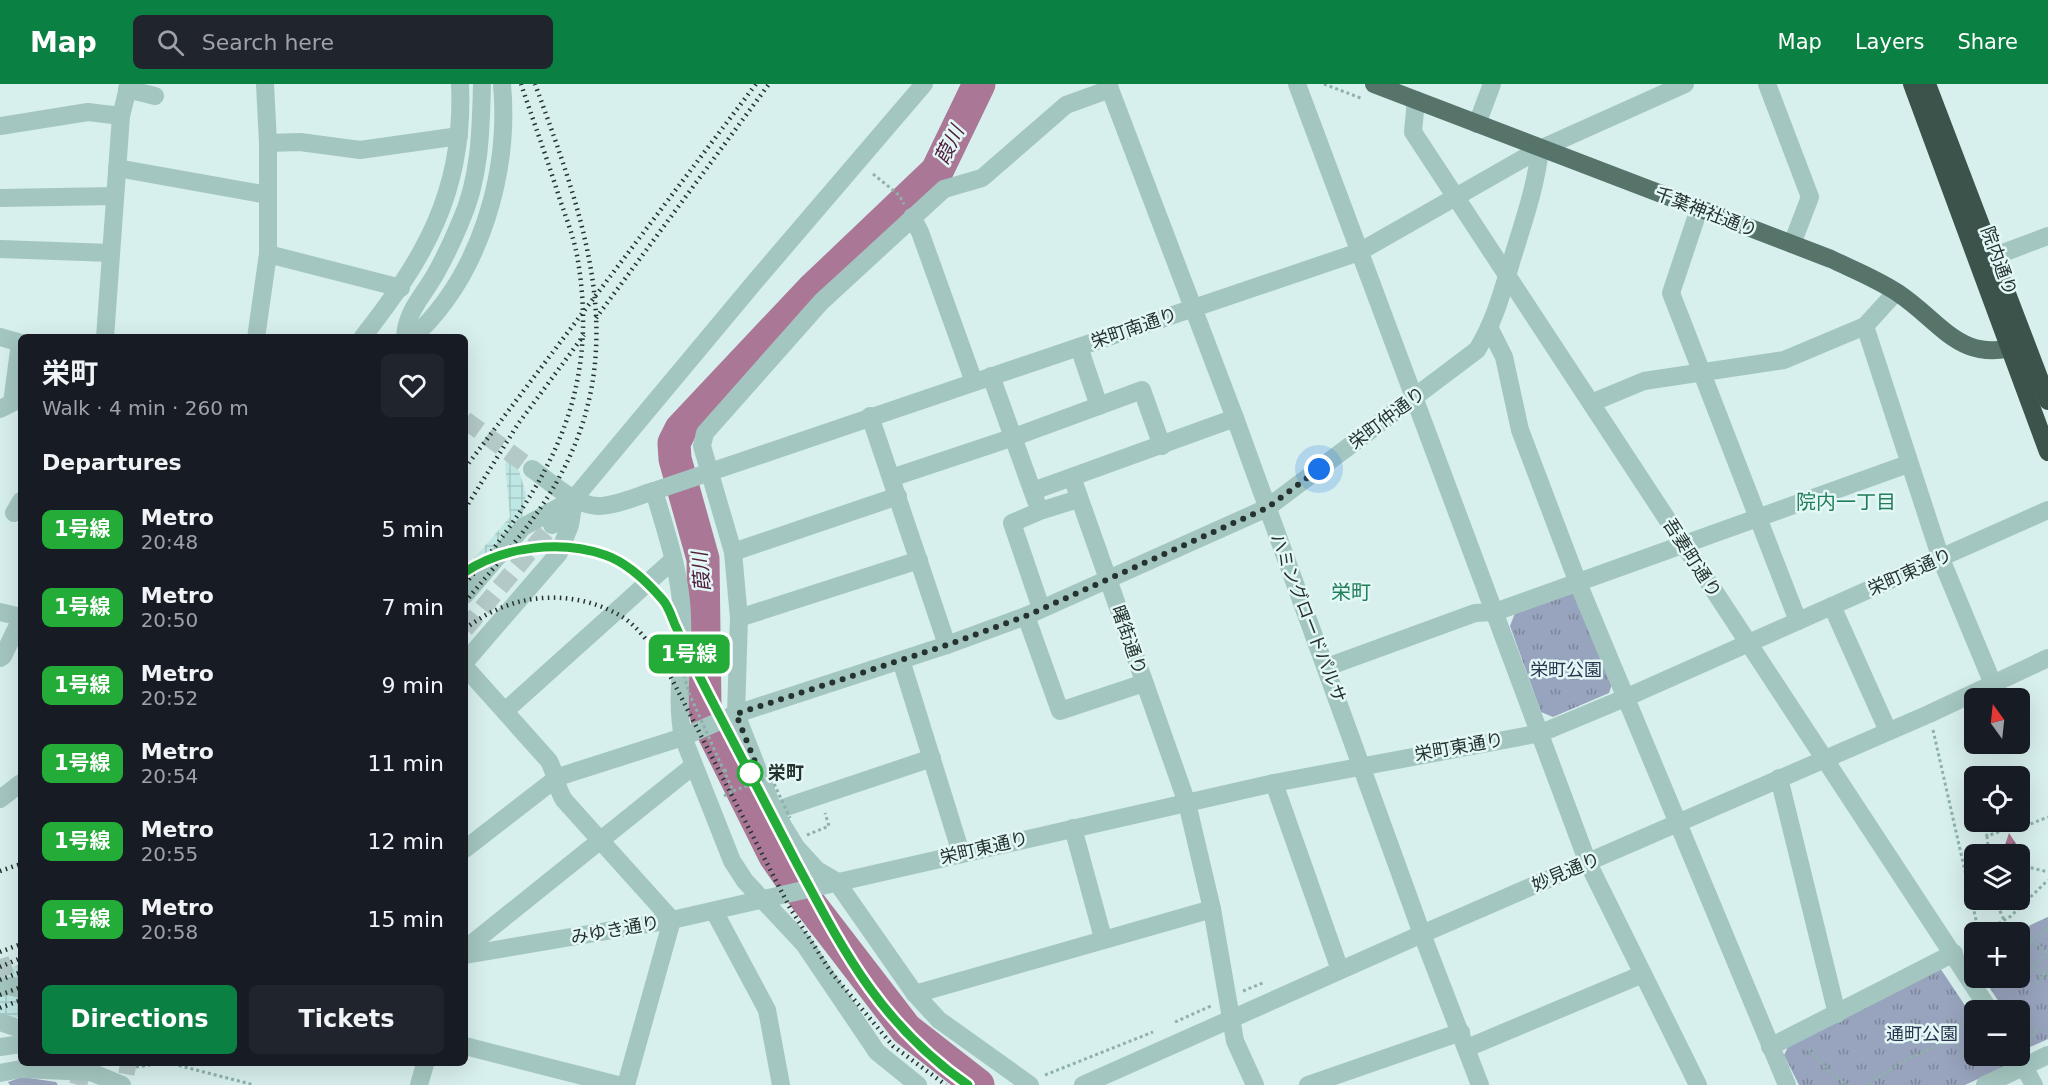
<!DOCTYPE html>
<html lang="en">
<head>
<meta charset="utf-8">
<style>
	body { margin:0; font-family:"DejaVu Sans","Noto Sans JP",sans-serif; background:#20242c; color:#f1f3f6; height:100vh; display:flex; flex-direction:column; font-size:22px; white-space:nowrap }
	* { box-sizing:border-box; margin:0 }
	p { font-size:20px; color:#9ea1a6 }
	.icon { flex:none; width:33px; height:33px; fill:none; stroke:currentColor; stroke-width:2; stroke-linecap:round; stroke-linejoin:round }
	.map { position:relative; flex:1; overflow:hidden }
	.sheet { position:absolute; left:18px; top:250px; width:450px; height:732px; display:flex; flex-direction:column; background:#171b24; border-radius:9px; box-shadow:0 6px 24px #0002 }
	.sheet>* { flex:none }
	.badge { padding:0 12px; border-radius:9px; font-size:21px; line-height:39px }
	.needle { width:39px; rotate:345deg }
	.buttons { position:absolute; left:1964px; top:604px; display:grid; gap:12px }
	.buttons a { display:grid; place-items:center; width:66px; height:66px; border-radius:9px; background:#171b24; box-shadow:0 6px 24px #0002; font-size:30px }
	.you { position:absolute; width:30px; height:30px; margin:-15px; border:4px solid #fff; border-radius:50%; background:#1a73e8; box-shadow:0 0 0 9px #1a73e833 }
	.map>.badge { position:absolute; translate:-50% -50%; box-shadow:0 0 0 3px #fff }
	h2 { padding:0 24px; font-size:22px; line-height:54px }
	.round { display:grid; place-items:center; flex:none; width:63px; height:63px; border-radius:9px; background:#20242c }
	.overview { display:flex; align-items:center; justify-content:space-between; height:102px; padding:0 24px }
	h1 { font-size:28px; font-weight:700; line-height:45px }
	.primary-button { display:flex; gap:12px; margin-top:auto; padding:12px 24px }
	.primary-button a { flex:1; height:69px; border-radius:9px; background:#0b8043; color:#fff; font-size:24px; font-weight:700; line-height:69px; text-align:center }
	.primary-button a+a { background:#20242c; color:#f1f3f6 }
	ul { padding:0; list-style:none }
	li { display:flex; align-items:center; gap:18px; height:78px; padding:0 24px }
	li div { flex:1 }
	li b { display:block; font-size:22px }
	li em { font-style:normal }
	li .badge { min-width:66px; font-weight:700; text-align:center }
	header { display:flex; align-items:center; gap:36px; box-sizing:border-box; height:84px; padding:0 30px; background:#0b8043; color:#fff }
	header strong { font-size:28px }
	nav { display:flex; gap:33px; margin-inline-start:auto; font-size:21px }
	.search { width:420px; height:54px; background:#20242c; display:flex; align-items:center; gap:15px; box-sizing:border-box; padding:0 21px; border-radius:9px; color:#9ea1a6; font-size:22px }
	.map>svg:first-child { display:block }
	.grass { fill:#98a3bd }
	.park { fill:url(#park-tufts) }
	.plaza { fill:url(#plaza-grid) }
	.water { fill:url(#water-waves) }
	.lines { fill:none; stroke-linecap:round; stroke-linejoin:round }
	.river { stroke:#ab7796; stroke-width:33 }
	.minor-tunnel { stroke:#b3c9c7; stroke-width:18; stroke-dasharray:18 9; stroke-linecap:butt }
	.path { stroke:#8eb2ab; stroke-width:3; stroke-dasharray:3 3; stroke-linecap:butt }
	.minor { stroke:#a4c6c0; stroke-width:18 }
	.major { stroke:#57746b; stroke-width:18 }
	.highway { stroke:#3c534b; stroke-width:18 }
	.rail { stroke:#25322e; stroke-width:4.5; stroke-dasharray:1.5 4.5; stroke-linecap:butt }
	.path-bridge { stroke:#8eb2ab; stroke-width:3; stroke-dasharray:3 3; stroke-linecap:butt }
	.line-casing { stroke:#fff; stroke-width:14 }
	.line { stroke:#23ac38; stroke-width:9 }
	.walk { stroke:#25322e; stroke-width:6; stroke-dasharray:0 10.8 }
	.stop-dot { fill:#fff; stroke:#23ac38; stroke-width:3 }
	.labels { text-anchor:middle; stroke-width:5; stroke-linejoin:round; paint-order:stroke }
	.street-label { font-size:18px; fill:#25322e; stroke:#e3f8f6 }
	.park-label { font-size:18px; fill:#2a344f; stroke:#e3f8f6 }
	.stop-label { font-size:18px; font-weight:bold; fill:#25322e; stroke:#e3f8f6; text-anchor:start }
	.water-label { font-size:20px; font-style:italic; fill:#511d3b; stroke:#e3f8f6 }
	.neighbourhood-label { font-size:20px; fill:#227d59; stroke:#e3f8f6 }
</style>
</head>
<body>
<header>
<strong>Map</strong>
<div class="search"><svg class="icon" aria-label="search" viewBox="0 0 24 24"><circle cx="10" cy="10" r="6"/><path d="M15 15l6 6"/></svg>Search here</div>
<nav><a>Map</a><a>Layers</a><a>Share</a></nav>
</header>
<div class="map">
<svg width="2048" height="1001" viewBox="0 0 2048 1001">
	<defs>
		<pattern id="park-tufts" width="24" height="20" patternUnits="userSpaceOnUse" patternTransform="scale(1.5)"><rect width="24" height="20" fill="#98a3bd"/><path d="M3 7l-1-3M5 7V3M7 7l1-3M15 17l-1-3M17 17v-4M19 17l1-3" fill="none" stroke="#7c859a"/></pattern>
		<pattern id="plaza-grid" width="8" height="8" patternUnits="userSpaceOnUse" patternTransform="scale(1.5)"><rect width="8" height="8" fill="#bee7e4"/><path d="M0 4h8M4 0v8" fill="none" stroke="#a3c7c4"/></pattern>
		<pattern id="water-waves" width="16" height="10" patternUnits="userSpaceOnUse" patternTransform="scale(1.5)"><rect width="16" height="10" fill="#ab7796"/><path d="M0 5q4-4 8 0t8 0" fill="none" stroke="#8b627b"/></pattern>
	</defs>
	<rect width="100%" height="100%" fill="#d7efed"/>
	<polygon class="grass" points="22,993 56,998 58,1001 10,1001 8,998"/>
	<g class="park">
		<polygon points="1569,509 1577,511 1612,600 1609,609 1553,633 1541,628 1510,542 1515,529"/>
		<polygon points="2048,833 2048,955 2028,964 2019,949 2019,927 2005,927 1983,894 2019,894 2019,849 2013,849"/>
		<polygon points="1940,884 1974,935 1974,972 1999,972 2006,982 1965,1001 1799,1001 1784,971 1789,961"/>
	</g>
	<g class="plaza">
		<polygon points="508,377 519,387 526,410 522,434 465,503 465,485 510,433 505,380"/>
		<polygon points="21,880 21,934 0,930 0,888"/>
	</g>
	<polygon class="water" points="2009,749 2025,773 2019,784 2019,771 2008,771 2005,761"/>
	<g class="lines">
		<polyline class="river" points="978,1001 906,945 793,798 775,772 708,638 705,625 703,475 675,375 674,359 681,345 812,206 937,87 979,0"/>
		<g class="minor-tunnel">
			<polyline points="465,336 532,385"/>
			<polyline points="465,545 552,441"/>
			<polyline points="0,875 9,902"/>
			<polyline points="120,980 136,983"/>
			<polyline points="78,1001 84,980"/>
		</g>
		<g class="path">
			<polyline points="1324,0 1363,15"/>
			<polyline points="873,90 899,111 904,120"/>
			<polyline points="1933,646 1979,849"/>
			<polyline points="724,687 729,685"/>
			<polyline points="724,712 733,707"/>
			<polyline points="1984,738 1987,752 2018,741"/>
			<polyline points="2017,738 2020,744 2048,733"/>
			<polyline points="807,751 829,742 825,729"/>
			<polyline points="1987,752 1989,771"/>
			<polyline points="2019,787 2032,784 2048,788"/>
			<polyline points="1995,816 2004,836"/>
			<polyline points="2009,816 2020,823"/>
			<polyline points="1983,849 2011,832 2048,796"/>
			<polyline points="2030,857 2046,867"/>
			<polyline points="2019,861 2043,849 2048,842"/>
			<polyline points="2046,867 2034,884 2048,894"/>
			<polyline points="2037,900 2048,884"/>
			<polyline points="1243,907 1265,898"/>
			<polyline points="1175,938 1213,921"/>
			<polyline points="2019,942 2031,961"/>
			<polyline points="2029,957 2037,946 2042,945"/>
			<polyline points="1807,964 1833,992 1847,1001"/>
			<polyline points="173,980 254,1001"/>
			<polyline points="136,983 157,980"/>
			<polyline points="1045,991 1153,948"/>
			<polyline points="1870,1001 1876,994 1910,974 1945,958 1956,943 1974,934"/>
		</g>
		<g class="minor">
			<polyline points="1108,0 1235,334 1422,850 1480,1001"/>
			<polyline points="1297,0 1588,779 1698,1001"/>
			<polyline points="1767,0 1810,113 1792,160"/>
			<polyline points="127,5 155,12"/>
			<polyline points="1416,16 1413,48 1990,927"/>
			<polyline points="1477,40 1492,0"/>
			<polyline points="0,42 88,28 121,32"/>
			<polyline points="268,59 300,58 360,66 459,52"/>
			<polyline points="117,84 268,111"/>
			<polyline points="0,114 115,112"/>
			<polyline points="1699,125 1671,209 1798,537"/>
			<polyline points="912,133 920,148 974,298"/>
			<polyline points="0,165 111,169"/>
			<polyline points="268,170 401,204"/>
			<polyline points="1992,173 2048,152"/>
			<polyline points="1865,242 1941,475 1993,600"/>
			<polyline points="1490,245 1504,273 1520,346 1578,499 1787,1001"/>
			<polyline points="0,253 21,259"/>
			<polyline points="105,254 121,32 129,0"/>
			<polyline points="256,254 268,170 268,59 265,0"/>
			<path d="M362 254C425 174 465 106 460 0"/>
			<path d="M405 254C406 227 424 211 436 189 445 173 453 156 460 139 480 96 481 46 482 0"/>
			<path d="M412 254C480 193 510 89 502 0"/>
			<polyline points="1079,263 1099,322"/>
			<polyline points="991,292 1036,417"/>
			<polyline points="1591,319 1644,297 1784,276 1865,242 1896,208"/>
			<polyline points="0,325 12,319 20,259"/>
			<polyline points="870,332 947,561"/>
			<path d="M532 385C551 398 574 421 598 422 616 422 637 412 654 407L1359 168 1540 65 1685 0"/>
			<polyline points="1072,393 1187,719 1212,825 1235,957 1255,1001"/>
			<polyline points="891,394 1014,353 1142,306 1162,362"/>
			<path d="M654 407C666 448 681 490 682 533 684 573 675 613 683 653L732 777 745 797 804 860 877 968 918 1001"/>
			<polyline points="1033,407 1235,334"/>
			<polyline points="14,429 21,417"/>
			<polyline points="552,441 758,194 924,0"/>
			<polyline points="733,468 898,412"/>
			<polyline points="465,511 523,443 570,417"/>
			<polyline points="1832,522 1888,647"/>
			<polyline points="1041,524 1012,439 1040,427 1078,415"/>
			<polyline points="0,528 21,533"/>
			<polyline points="1026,532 1060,627 1144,599"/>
			<polyline points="739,534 919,476"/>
			<polyline points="0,574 3,572 21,535"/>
			<polyline points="901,576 961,769"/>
			<polyline points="465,578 559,469 570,441 574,416"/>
			<path d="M465 583 549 677C556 690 556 704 564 716L672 836 626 1001"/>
			<polyline points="1327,583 1475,529 1495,528 1908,380"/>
			<polyline points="505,627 673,476"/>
			<polyline points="1779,694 1837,930"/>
			<polyline points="1274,699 1340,886"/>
			<polyline points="0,715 21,699"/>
			<polyline points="774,727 932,674"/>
			<polyline points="1073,744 1103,854"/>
			<path d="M465 765 558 693 683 653 736 630 947 561 1026 532 1267 424 1477 266C1495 237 1503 205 1513 172 1524 136 1536 102 1540 65"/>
			<polyline points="714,827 767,926 781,1001"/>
			<polyline points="465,865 693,682"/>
			<polyline points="465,871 672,836 1274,699 1541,649 1625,614 2048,426"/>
			<polyline points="0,904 9,902 21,905"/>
			<polyline points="915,910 1212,825"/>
			<polyline points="0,938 21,945"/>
			<polyline points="465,962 618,1001"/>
			<polyline points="0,963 21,960"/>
			<polyline points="1770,963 1954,869"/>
			<polyline points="1467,964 1643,890"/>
			<polyline points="2019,974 2034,1001"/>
			<polyline points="82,980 91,988 122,1001"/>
			<polyline points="0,989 21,985 91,988"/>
			<polyline points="419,1001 425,980"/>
			<polyline points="1030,1001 939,936 915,910 836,797 817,786 796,763 774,727 736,630 739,534 733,468 702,362 705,349 821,218 944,105 982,94 1066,21 1110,5"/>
			<polyline points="1083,1001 1422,850 1929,630 2048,574"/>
			<polyline points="1308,1001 1461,948"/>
			<polyline points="1985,1001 2048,971"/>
		</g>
		<path class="major" d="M1374 0 1831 175C1854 186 1877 195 1898 209 1944 240 1960 281 2023 261"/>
		<g class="highway">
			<polyline points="1912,0 2048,368"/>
			<polyline points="1927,0 2048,317"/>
		</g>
		<g class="rail">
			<polyline points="596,234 769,0"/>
			<polyline points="465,384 756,0"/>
			<polyline points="465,425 518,340 584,251"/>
			<path d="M465 488C504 461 561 456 605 471 626 478 648 499 662 515 669 522 672 534 676 543 687 567 698 590 710 613 740 670 770 728 800 786 847 874 883 943 968 1001"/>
			<path d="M465 500C548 401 600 311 578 177 575 157 567 136 560 116 548 77 534 39 521 0"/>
			<path d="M465 518C490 488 517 458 539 426 639 282 589 148 535 0"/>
			<path d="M465 545C510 509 570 503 621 532 638 542 653 564 664 580L790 824 831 888 893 962 946 1001"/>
			<polyline points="0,787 21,780"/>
			<polyline points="0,868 21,860"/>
			<polyline points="0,883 21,874"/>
			<polyline points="0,896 21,888"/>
			<polyline points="0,911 21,903"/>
			<polyline points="0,924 21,916"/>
		</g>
		<polyline class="path-bridge" points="671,545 689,609 733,707 771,693 790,734"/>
	</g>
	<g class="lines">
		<defs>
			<path id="line" d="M465 488C504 462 561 456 605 471 626 478 648 499 662 515 669 522 672 535 676 543 687 567 698 590 710 613 739 668 767 723 796 778 844 868 881 941 968 1001"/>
		</defs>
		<use href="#line" class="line-casing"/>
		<use href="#line" class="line"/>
		<polyline class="walk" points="750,689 759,688 736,630 947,561 1026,532 1267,424 1319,385"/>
	</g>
	<circle class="stop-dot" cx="750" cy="689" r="12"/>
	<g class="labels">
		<g class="street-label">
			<text transform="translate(1706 128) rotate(21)" y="6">千葉神社通り</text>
			<text transform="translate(1999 177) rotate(70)" y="6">院内通り</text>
			<text transform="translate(1134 244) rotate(-19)" y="6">栄町南通り</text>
			<text transform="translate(1387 334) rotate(-37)" y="6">栄町仲通り</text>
			<text transform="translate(1692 474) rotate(57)" y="6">吾妻町通り</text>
			<text transform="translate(1910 488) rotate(-24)" y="6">栄町東通り</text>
			<text transform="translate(1308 534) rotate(69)" y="6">ハミングロードパルサ</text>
			<text transform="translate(1129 556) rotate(71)" y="6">曙街通り</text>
			<text transform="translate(1459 663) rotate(-10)" y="6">栄町東通り</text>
			<text transform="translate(984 764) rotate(-13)" y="6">栄町東通り</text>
			<text transform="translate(1566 788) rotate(-23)" y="6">妙見通り</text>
			<text transform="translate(615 846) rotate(-10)" y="6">みゆき通り</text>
		</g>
		<g class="park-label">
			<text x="1566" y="592">栄町公園</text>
			<text x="1922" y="956">通町公園</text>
		</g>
		<g class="stop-label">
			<text x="768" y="695">栄町</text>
		</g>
		<g class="water-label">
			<text transform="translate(949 61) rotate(-63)" y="7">葭川</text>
			<text transform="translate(701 488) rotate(-95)" y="7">葭川</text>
		</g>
		<g class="neighbourhood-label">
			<text x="1846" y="425">院内一丁目</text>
			<text x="1351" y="515">栄町</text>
		</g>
	</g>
</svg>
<div class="buttons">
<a><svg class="needle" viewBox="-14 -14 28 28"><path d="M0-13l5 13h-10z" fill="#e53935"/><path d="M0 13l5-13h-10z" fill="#9ea1a6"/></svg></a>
<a><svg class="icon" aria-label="locate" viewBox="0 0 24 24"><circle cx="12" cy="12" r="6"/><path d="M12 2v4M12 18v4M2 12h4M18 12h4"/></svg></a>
<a><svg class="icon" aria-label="layers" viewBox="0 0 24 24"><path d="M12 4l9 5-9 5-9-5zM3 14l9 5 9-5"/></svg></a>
<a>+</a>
<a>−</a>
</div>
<div class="you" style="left:1319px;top:385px"></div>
<b class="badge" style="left:689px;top:570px;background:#23ac38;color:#fff">1号線</b>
<section class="sheet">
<div class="overview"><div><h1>栄町</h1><p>Walk · 4 min · 260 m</p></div><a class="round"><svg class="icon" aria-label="heart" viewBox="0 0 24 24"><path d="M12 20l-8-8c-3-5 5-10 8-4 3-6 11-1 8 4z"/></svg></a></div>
<h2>Departures</h2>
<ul>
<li><span class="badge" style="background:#23ac38;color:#fff">1号線</span><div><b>Metro</b><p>20:48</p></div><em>5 min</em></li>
<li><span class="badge" style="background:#23ac38;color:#fff">1号線</span><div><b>Metro</b><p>20:50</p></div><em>7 min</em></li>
<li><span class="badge" style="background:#23ac38;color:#fff">1号線</span><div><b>Metro</b><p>20:52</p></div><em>9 min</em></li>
<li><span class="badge" style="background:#23ac38;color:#fff">1号線</span><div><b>Metro</b><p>20:54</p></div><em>11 min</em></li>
<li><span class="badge" style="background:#23ac38;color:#fff">1号線</span><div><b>Metro</b><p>20:55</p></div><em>12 min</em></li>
<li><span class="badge" style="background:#23ac38;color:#fff">1号線</span><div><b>Metro</b><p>20:58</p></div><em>15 min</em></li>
</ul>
<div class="primary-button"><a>Directions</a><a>Tickets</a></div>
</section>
</div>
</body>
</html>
